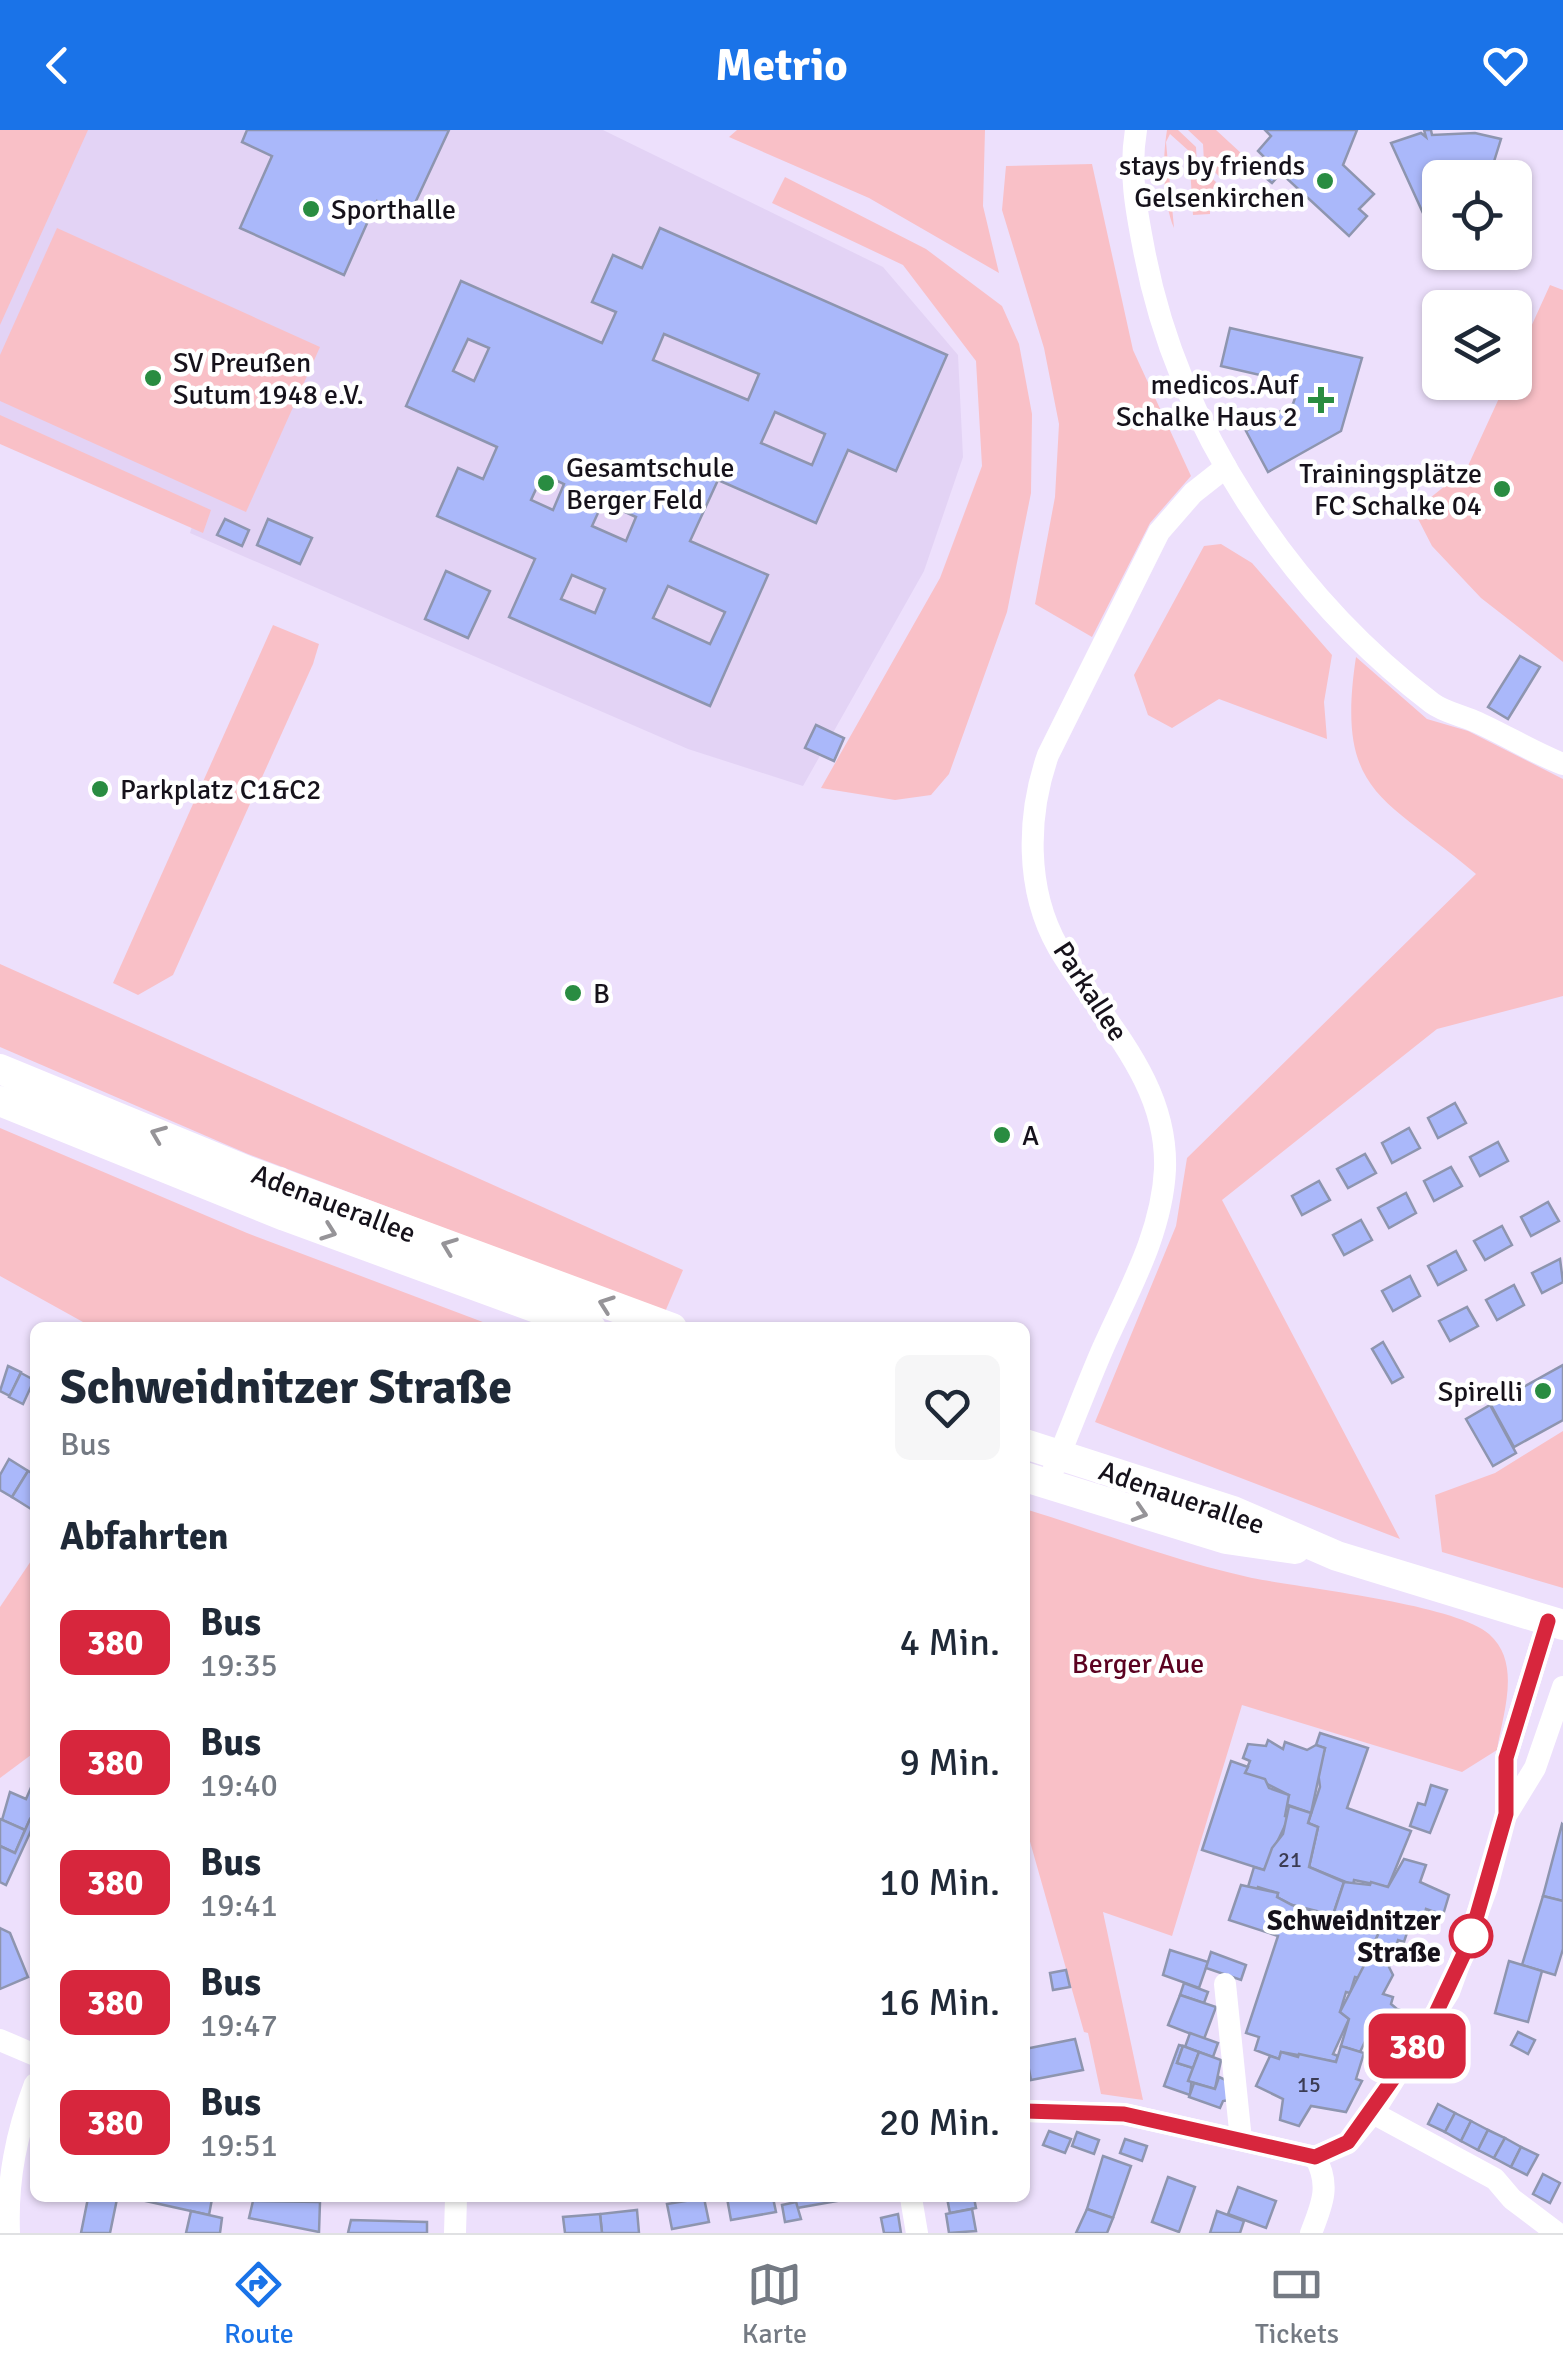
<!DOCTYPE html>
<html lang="de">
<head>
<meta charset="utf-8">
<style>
	body { margin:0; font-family:Signika,sans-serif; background:#f6f6f7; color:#1f2937; height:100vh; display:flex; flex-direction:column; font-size:38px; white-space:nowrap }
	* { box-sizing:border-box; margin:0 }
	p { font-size:32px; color:#747a83 }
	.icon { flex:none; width:55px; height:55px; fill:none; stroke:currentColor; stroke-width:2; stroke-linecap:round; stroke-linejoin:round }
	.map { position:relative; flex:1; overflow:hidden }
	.side { position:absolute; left:30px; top:1192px; width:1000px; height:880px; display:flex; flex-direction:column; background:#fff; border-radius:15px; box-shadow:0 2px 8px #0004 }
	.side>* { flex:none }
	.badge { padding:0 20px; border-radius:15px; font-size:35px; line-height:65px }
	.buttons { position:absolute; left:1422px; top:30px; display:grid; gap:20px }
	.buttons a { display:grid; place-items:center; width:110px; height:110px; border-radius:15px; background:#fff; box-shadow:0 2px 8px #0004; font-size:50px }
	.map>.badge { position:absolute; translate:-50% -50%; box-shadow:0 0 0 5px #fff }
	h2 { padding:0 30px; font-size:38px; line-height:90px }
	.round { display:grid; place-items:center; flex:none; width:105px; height:105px; border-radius:15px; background:#f6f6f7 }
	.headline { display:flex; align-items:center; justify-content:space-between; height:170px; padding:0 30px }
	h1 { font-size:48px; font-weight:700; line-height:75px }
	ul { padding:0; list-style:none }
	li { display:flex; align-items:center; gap:30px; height:120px; padding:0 30px }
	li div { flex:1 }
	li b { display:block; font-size:38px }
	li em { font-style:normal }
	li .badge { min-width:110px; font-weight:700; text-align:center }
	header { display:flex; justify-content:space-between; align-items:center; height:130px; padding:0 30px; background:#1a73e8; color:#fff; font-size:45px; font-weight:700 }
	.tabs { display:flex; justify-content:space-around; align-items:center; height:140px; border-top:2px solid #e0e1e3; background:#fff; font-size:28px; color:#747a83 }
	.tabs a { display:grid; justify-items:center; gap:5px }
	.tabs .selected { color:#1a73e8 }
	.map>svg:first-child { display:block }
	.built { fill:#e3d3f5 }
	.green { fill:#f9c0c7 }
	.building { fill:#aab8fa; stroke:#8e95af; stroke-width:2.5; fill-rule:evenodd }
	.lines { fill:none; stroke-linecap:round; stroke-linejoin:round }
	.minor { stroke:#fff; stroke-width:22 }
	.major { stroke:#fff; stroke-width:30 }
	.oneway { stroke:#969498 }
	.line-casing { stroke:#fff; stroke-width:22 }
	.line { stroke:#d7263d; stroke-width:15 }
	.poi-dot { fill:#298c41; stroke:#fff; stroke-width:4 }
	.stop-dot { fill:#fff; stroke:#d7263d; stroke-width:5 }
	.labels { text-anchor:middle; stroke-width:9; stroke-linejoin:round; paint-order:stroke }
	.number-label { font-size:22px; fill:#3b3c53 }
	.poi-label { font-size:28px; fill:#16121b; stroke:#fff; text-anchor:start }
	.street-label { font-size:28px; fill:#16121b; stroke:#fff }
	.park-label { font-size:28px; fill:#5c0221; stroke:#fff }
	.stop-label { font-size:28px; font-weight:bold; fill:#16121b; stroke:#fff; text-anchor:end }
</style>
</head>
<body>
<header><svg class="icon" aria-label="back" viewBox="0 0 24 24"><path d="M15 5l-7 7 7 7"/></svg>Metrio<svg class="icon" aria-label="heart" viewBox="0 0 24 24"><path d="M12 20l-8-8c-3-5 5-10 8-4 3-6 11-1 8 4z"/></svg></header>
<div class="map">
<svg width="1563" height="2103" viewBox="0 0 1563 2103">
	<rect width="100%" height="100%" fill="#ede0fc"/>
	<polygon class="built" points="76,0 603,0 883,137 958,225 963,327 924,441 803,656 688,619 190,403 197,381 0,290 0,169"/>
	<g class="green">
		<polygon points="0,0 88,0 0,195"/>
		<polygon points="737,0 985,0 983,76 999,143 869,68 729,7"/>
		<path d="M1167 0H1178L1196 17 1197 35 1216 52 1210 64V84L1193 85 1189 21 1170 4 1166 12 1174 98C1163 72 1162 30 1167 0Z"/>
		<polygon points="1188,0 1216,0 1242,24 1248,38 1220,47 1204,32 1203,14"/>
		<polygon points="1092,34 1133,220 1191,346 1150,393 1092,507 1035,474 1055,367 1059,294 1044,218 1002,80 1006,36"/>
		<polygon points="785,47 926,119 1002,176 1019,214 1032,284 1031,363 1007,482 949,644 931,665 895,670 821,658 940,448 982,336 976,231 903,135 772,73"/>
		<polygon points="57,98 320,217 246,382 0,271 0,225"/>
		<polygon points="1550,155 1563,160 1563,532 1481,468 1432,416 1414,381 1467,338 1506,253 1515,252 1515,232"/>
		<polygon points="0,285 211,380 203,403 0,314"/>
		<polygon points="1221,414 1252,433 1332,525 1324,572 1327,609 1219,569 1172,598 1148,585 1134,545 1204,416"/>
		<polygon points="273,495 319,514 313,534 173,845 138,865 113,853"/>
		<path d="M1356 527 1427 589 1468 601 1563 649V866L1437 899 1222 1070 1400 1409 1095 1292 1176 1096 1187 1028 1476 744C1385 666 1335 666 1356 527Z"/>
		<polygon points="0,834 683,1140 665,1182 248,1024 0,917"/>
		<polygon points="0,998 247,1103 496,1197 92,1197 0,1146"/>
		<polygon points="1563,1301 1563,1458 1442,1422 1435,1365 1495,1343"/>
		<path d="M1025 1379C1100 1402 1175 1431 1252 1448 1302 1458 1455 1474 1489 1504 1522 1533 1503 1583 1497 1620L1462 1642 1242 1575 1172 1806 1103 1782 1143 1970 1101 1964 1088 1903 1084 1902 1025 1694Z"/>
		<polygon points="35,1425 35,1622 0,1648 0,1477"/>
	</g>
	<g class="building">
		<polygon points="247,0 449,0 409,86 377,71 344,145 240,98 272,26 242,12"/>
		<polygon points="1265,0 1357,0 1343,35 1374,64 1359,79 1367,86 1349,106 1281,43 1272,53 1260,43 1270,33 1258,21 1271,6"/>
		<polygon points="1424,0 1431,0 1432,5 1475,3 1501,9 1491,41 1452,35 1452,48 1440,48 1440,103 1433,105 1391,13 1421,3 1426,7"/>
		<path d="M660 98 947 225 896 341 848 320 816 393 718 350 690 411 768 445 710 576 509 487 535 429 437 386 458 338 483 349 497 317 406 276 461 151 602 213 616 182 592 172 613 125 642 138ZM664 204 759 244 748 270 653 230ZM468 209 489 218 474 251 453 241ZM775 282 825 304 812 335 761 313ZM543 344 564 354 553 380 531 370ZM603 372 636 387 626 411 592 396ZM572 445 605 459 595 483 561 469ZM668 456 725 482 710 514 653 488Z"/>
		<polygon points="1230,198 1362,228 1341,301 1268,342 1246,301 1293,274 1297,262 1274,257 1277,249 1221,236"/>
		<polygon points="225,389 249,400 242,416 217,405"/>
		<polygon points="268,389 312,408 300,434 257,415"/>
		<polygon points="446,441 490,461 468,508 425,489"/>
		<polygon points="1520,526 1540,537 1508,589 1488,577"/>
		<polygon points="816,595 844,608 834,631 805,618"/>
		<polygon points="1455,973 1466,993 1438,1008 1428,988"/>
		<polygon points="1409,998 1420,1018 1392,1033 1382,1013"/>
		<polygon points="1498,1012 1508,1031 1480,1046 1470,1027"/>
		<polygon points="1365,1024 1376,1043 1348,1058 1337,1039"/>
		<polygon points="1451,1037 1462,1056 1434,1071 1424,1051"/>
		<polygon points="1319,1051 1330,1070 1302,1085 1292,1066"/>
		<polygon points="1406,1063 1416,1083 1389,1098 1378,1078"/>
		<polygon points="1548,1072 1559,1091 1531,1106 1521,1087"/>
		<polygon points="1361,1090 1372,1110 1344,1125 1333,1105"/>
		<polygon points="1502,1096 1512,1115 1485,1130 1474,1111"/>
		<polygon points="1456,1121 1466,1140 1438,1155 1428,1136"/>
		<polygon points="1560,1129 1563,1152 1542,1163 1532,1143"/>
		<polygon points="1410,1146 1420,1166 1393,1181 1382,1161"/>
		<polygon points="1514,1155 1524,1175 1497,1190 1486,1170"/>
		<polygon points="1467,1177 1478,1196 1450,1211 1439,1191"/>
		<polygon points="1383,1212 1403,1247 1392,1253 1372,1219"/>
		<polygon points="1563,1235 1563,1290 1514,1317 1491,1275"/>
		<polygon points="8,1236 21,1242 10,1266 0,1261"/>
		<polygon points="21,1243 34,1250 23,1274 9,1267"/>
		<polygon points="1490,1275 1516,1323 1493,1336 1466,1289"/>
		<polygon points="9,1329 28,1341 12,1367 0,1360 0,1345"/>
		<polygon points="28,1341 35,1345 31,1379 12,1367"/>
		<polygon points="1320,1603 1368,1618 1347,1678 1411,1701 1388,1757 1354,1750 1353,1755 1309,1737 1318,1697 1308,1693 1320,1657 1318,1642 1325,1618 1316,1615"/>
		<polygon points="1268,1610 1283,1619 1285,1612 1307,1620 1316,1615 1325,1618 1311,1683 1285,1674 1289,1665 1245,1643 1250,1631 1243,1628 1248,1614 1266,1616"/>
		<polygon points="1231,1631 1248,1637 1245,1643 1265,1649 1269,1658 1289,1665 1285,1686 1289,1687 1264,1740 1202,1720"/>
		<polygon points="33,1653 35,1691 30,1689 25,1700 2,1690 10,1662 26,1669"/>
		<polygon points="1431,1655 1447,1660 1430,1703 1410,1696 1418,1673 1425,1675"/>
		<polygon points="1289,1676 1311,1683 1308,1693 1318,1697 1309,1737 1344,1752 1333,1785 1292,1775 1277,1767 1278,1763 1258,1757 1257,1760 1248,1757 1254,1737 1264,1740 1272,1718 1283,1704"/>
		<polygon points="0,1689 25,1700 15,1723 0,1716"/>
		<polygon points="30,1689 35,1692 6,1755 0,1752 0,1716 15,1723"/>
		<polygon points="1562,1694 1563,1695 1563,1771 1543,1766"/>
		<polygon points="1404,1729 1426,1735 1420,1752 1449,1765 1443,1785 1426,1779 1424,1788 1413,1784 1404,1812 1398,1810 1393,1827 1372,1820 1378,1804 1367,1796 1333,1785 1344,1752 1370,1755 1371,1752 1388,1757"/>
		<polygon points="1241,1755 1278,1763 1277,1767 1292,1775 1367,1796 1378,1804 1359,1848 1355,1847 1350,1863 1346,1862 1340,1882 1349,1889 1333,1924 1338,1926 1336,1932 1281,1922 1279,1929 1255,1920 1259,1907 1246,1903 1278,1806 1229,1790"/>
		<polygon points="1543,1766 1563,1771 1563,1819 1555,1845 1522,1835"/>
		<polygon points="0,1798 10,1803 28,1847 0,1859"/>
		<polygon points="1170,1820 1208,1832 1199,1858 1163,1845"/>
		<polygon points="1372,1820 1393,1827 1389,1837 1393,1845 1383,1864 1393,1867 1391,1874 1397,1879 1412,1884 1407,1903 1372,1897 1360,1922 1341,1916 1349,1889 1340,1882"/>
		<polygon points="1211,1822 1246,1835 1241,1850 1206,1838"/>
		<polygon points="1509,1831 1542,1841 1528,1892 1495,1883"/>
		<polygon points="1066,1840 1070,1857 1053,1860 1050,1843"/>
		<polygon points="1184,1853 1208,1862 1204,1873 1180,1865"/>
		<polygon points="1180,1865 1216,1877 1204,1909 1168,1895"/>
		<polygon points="1518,1902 1535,1910 1528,1924 1511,1915"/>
		<polygon points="1190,1903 1218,1913 1213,1927 1185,1917"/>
		<polygon points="1075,1909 1083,1940 1031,1950 1025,1919"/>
		<polygon points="1179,1915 1183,1916 1177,1933 1193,1938 1190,1965 1164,1956"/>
		<polygon points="1183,1916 1199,1922 1193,1938 1177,1933"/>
		<polygon points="1341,1916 1364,1923 1356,1949 1362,1951 1346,1982 1311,1976 1299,1996 1280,1990 1283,1969 1256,1956 1270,1926 1279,1929 1281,1922 1298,1927 1299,1924 1336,1932"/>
		<polygon points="1199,1922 1221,1930 1215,1959 1188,1951"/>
		<polygon points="1219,1947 1228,1951 1229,1970 1223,1971 1220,1978 1189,1967 1194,1953 1215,1959"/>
		<polygon points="1438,1974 1455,1983 1445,2002 1428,1994"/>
		<polygon points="1455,1983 1471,1991 1461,2011 1445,2002"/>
		<polygon points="1471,1991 1488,2000 1478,2020 1461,2011"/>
		<polygon points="1488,2000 1505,2008 1494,2028 1478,2020"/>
		<polygon points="1049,2001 1071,2009 1065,2023 1043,2015"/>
		<polygon points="1077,2002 1099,2010 1094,2024 1072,2016"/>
		<polygon points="1505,2008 1521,2017 1511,2037 1494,2028"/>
		<polygon points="1125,2009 1147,2016 1142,2031 1120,2023"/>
		<polygon points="1521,2017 1538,2025 1527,2045 1511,2037"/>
		<polygon points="1103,2026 1131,2036 1113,2088 1087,2079"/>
		<polygon points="1543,2044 1560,2053 1550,2073 1533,2064"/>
		<polygon points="1168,2047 1195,2057 1179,2102 1152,2092"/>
		<polygon points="1238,2057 1276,2071 1266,2098 1228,2084"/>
		<polygon points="88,2068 117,2069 110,2103 81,2103"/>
		<polygon points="132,2068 212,2068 212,2069 209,2085"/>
		<polygon points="704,2068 709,2092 672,2099 667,2074"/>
		<polygon points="727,2068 773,2068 776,2082 731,2090"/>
		<polygon points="795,2068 843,2068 843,2070 797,2078"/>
		<polygon points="947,2068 974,2068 976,2078 950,2083"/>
		<polygon points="253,2071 320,2072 319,2102 249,2088"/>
		<polygon points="796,2072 801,2089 785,2092 782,2075"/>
		<polygon points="972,2079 976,2101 949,2103 946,2084"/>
		<polygon points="1087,2079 1113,2088 1107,2103 1076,2103"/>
		<polygon points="637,2080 639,2103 602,2103 600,2084"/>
		<polygon points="191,2081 222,2088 220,2103 186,2103"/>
		<polygon points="1217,2081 1244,2091 1240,2103 1210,2103"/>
		<polygon points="600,2084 602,2103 565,2103 563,2087"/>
		<polygon points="898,2084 901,2103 884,2103 881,2088"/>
		<polygon points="351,2090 427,2092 427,2103 348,2103"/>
	</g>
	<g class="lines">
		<g class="minor">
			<path d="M1136 0C1129 42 1136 79 1144 120 1177 296 1290 465 1432 573 1444 582 1460 585 1474 591 1504 604 1532 622 1563 634"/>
			<path d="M1054 1338C1071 1298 1086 1257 1103 1218 1129 1160 1162 1103 1165 1039 1168 949 1100 889 1058 817 1025 759 1027 685 1048 625L1159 402 1193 363 1226 337"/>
			<polyline points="1508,1682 1535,1638 1563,1557"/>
			<polyline points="1225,1854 1241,2010"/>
			<polyline points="0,1910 35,1925"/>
			<polyline points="1025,1981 1124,1984 1315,2027"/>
			<polyline points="1373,1983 1495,2049 1512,2069 1557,2103"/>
			<polyline points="1315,2027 1348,2013 1373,1983 1449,1862 1487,1757 1506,1685 1506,1628 1548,1491"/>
			<polyline points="911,2068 917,2103"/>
			<path d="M9 2103C7 2050 16 2004 35 1954"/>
			<polyline points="455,2103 456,2068"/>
			<path d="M1311 2103C1322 2075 1331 2055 1315 2027"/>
		</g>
		<g class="major">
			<polyline points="0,939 248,1041 672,1198"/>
			<polyline points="0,971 285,1086 591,1198"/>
			<polyline points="1025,1314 1233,1381 1337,1426 1563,1495"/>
			<polyline points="1025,1347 1226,1409 1295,1419"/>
		</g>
	</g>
	<defs><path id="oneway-chevron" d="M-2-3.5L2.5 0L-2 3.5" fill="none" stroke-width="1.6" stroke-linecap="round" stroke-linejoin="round" transform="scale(2.5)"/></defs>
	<g class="oneway">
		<use href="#oneway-chevron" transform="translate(158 1004) rotate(-158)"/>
		<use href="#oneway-chevron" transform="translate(329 1102) rotate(20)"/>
		<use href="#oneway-chevron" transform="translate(449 1116) rotate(-159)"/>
		<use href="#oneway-chevron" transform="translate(606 1174) rotate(-160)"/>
		<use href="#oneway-chevron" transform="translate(1140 1383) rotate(17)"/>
	</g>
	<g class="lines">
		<defs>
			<polyline id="line" points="1025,1981 1124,1984 1315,2027 1348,2012 1428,1900 1469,1813 1506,1684 1506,1628 1548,1491"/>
		</defs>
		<use href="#line" class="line-casing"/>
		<use href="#line" class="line"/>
	</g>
	<g class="poi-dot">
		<circle cx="1325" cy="51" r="10"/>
		<circle cx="311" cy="79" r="10"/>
		<circle cx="153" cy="248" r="10"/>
		<path d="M1316 255h10v10h10v10h-10v10h-10v-10h-10v-10h10z"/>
		<circle cx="546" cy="353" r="10"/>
		<circle cx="1502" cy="359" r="10"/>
		<circle cx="100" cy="659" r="10"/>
		<circle cx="573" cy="863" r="10"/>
		<circle cx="1002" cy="1005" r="10"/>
		<circle cx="1543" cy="1261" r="10"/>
	</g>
	<circle class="stop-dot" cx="1471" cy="1806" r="20"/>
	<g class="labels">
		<g class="number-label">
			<text x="1290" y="1737">21</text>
			<text x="1309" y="1962">15</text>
		</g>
		<g class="poi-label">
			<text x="1305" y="45" text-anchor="end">stays by friends<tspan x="1305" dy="32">Gelsenkirchen</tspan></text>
			<text x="331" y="89">Sporthalle</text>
			<text x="173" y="242">SV Preußen<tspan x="173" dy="32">Sutum 1948 e.V.</tspan></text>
			<text x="1298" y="264" text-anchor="end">medicos.Auf<tspan x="1298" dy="32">Schalke Haus 2</tspan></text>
			<text x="566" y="347">Gesamtschule<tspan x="566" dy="32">Berger Feld</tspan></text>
			<text x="1482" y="353" text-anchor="end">Trainingsplätze<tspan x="1482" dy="32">FC Schalke 04</tspan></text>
			<text x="120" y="669">Parkplatz C1&amp;C2</text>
			<text x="593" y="873">B</text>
			<text x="1022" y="1015">A</text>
			<text x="1523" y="1271" text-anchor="end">Spirelli</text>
		</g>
		<g class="street-label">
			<text transform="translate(1091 861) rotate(57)" y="10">Parkallee</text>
			<text transform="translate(334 1073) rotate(21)" y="10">Adenauerallee</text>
			<text transform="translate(1182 1367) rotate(19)" y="10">Adenauerallee</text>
		</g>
		<g class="park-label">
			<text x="1138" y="1543">Berger Aue</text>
		</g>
		<g class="stop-label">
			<text x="1441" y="1800">Schweidnitzer<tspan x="1441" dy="32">Straße</tspan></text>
		</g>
	</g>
</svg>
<div class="buttons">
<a><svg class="icon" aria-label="locate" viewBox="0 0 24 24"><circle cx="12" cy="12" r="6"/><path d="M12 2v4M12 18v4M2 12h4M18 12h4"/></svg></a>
<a><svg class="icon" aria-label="layers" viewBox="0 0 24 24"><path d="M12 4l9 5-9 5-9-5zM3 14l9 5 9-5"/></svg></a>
</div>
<b class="badge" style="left:1417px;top:1916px;background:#d7263d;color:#fff">380</b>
<section class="side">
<div class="headline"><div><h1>Schweidnitzer Straße</h1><p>Bus</p></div><a class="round"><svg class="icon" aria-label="heart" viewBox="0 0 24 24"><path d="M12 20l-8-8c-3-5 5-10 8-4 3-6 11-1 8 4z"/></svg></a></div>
<h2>Abfahrten</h2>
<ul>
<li><span class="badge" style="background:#d7263d;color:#fff">380</span><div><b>Bus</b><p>19:35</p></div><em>4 Min.</em></li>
<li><span class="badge" style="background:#d7263d;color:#fff">380</span><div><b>Bus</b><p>19:40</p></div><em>9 Min.</em></li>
<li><span class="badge" style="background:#d7263d;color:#fff">380</span><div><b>Bus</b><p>19:41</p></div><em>10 Min.</em></li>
<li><span class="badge" style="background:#d7263d;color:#fff">380</span><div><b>Bus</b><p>19:47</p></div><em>16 Min.</em></li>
<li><span class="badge" style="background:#d7263d;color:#fff">380</span><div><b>Bus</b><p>19:51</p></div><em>20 Min.</em></li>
</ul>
</section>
</div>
<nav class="tabs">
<a class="selected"><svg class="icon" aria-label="directions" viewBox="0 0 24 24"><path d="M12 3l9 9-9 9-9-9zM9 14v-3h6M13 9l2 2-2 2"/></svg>Route</a>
<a><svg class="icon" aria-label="map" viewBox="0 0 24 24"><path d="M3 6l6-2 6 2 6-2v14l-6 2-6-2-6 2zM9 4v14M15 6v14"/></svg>Karte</a>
<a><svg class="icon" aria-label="tickets" viewBox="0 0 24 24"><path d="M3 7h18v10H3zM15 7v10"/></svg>Tickets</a>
</nav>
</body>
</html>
